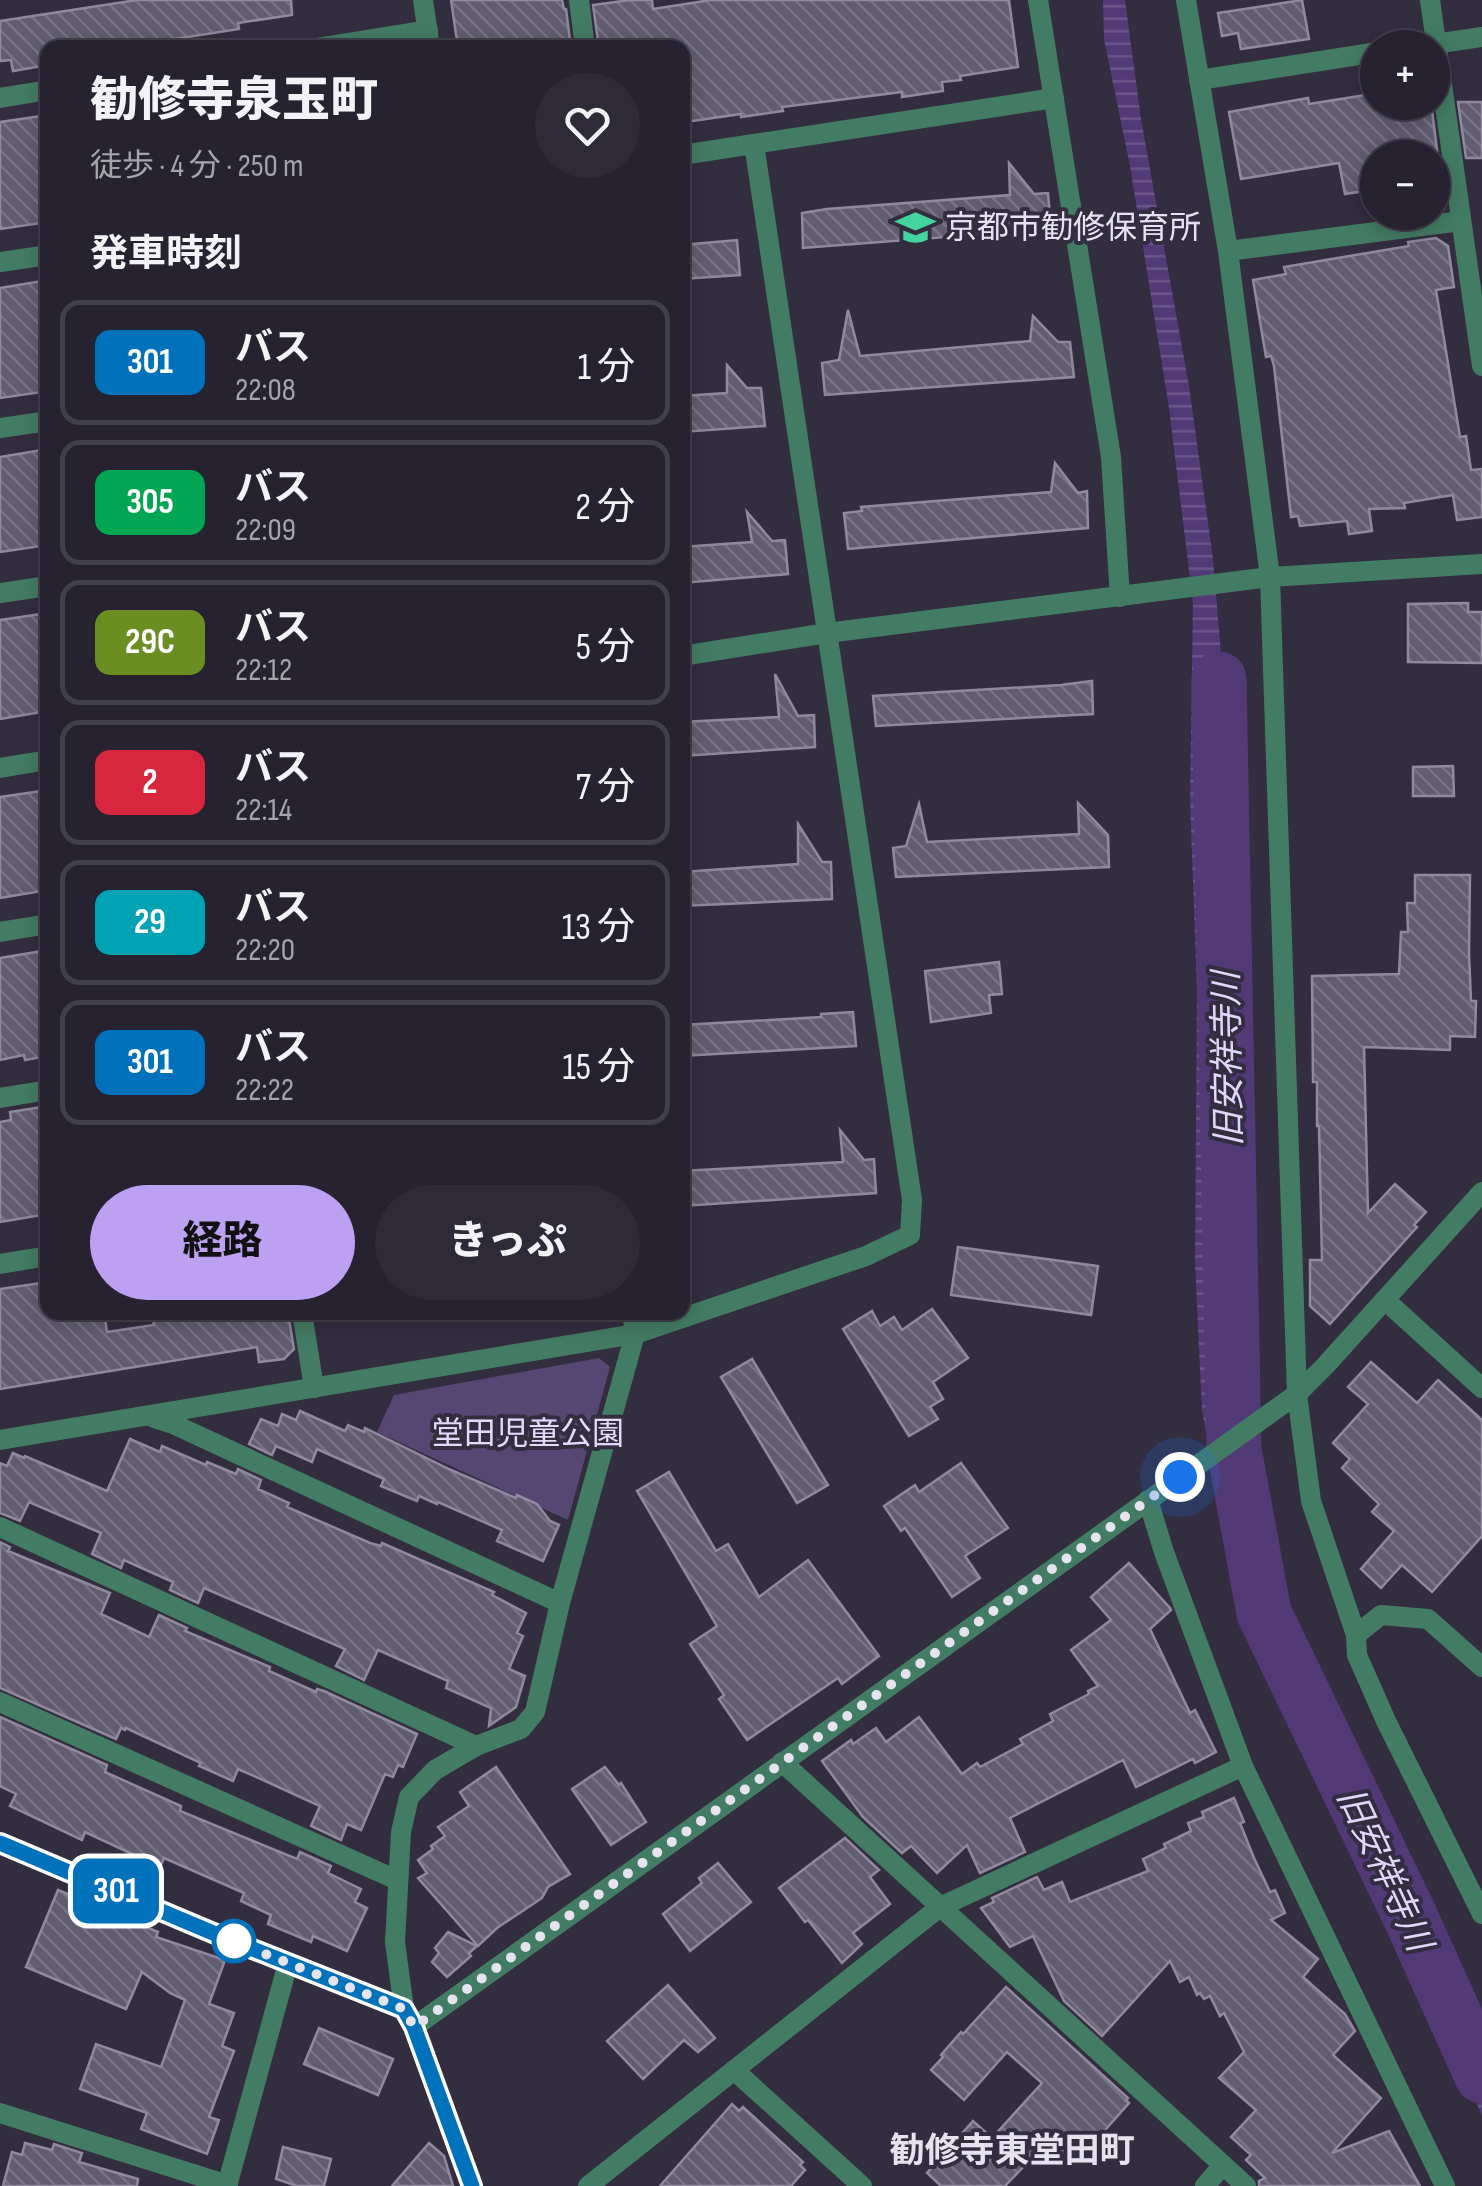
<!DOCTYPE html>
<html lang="ja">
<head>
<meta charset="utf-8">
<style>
	body { margin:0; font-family:"Sofia Sans Condensed","Noto Sans JP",sans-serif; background:#2e2a38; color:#f1f3f6; height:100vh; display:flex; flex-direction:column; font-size:38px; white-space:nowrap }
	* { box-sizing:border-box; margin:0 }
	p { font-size:32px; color:#a4a4ab }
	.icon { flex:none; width:55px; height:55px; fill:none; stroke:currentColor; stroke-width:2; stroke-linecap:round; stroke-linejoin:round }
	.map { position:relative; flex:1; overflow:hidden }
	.panel { position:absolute; left:40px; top:40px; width:650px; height:1280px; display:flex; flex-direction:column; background:#262230; border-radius:20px; box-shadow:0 5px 25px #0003,0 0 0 2px #423f4c }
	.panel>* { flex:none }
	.badge { padding:0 20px; border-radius:15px; font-size:35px; line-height:65px }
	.controls { position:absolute; left:1360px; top:30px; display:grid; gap:20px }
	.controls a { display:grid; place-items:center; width:90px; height:90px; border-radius:50%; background:#262230; box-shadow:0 5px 25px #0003,0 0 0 2px #423f4c; font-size:50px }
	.you { position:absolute; width:50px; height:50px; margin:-25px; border:8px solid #fff; border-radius:50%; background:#1a73e8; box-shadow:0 0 0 15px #1a73e833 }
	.map>.badge { position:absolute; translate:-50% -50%; box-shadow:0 0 0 5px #fff }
	h2 { padding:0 50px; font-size:38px; line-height:90px }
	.round { display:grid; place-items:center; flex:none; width:105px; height:105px; border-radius:52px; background:#2e2a38 }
	.summary { display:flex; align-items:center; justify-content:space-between; height:170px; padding:0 50px }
	h1 { font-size:48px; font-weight:800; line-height:75px }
	.action { display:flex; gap:20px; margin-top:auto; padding:20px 50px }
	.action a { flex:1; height:115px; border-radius:60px; background:#bca0f2; color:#111; font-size:40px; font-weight:800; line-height:115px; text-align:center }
	.action a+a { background:#2e2a38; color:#f1f3f6 }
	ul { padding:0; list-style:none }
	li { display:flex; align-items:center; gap:30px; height:125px; margin:0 20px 15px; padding:0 30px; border:5px solid #423f4c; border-radius:20px }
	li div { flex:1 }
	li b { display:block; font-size:38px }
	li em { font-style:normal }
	li .badge { min-width:110px; font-weight:700; text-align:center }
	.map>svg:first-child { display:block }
	.green { fill:#564772 }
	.water { fill:url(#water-rules) }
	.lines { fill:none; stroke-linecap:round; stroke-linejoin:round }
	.river { stroke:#513a76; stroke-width:55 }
	.building { fill:url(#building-back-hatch); stroke:#90899f; stroke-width:2.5 }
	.minor { stroke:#437c64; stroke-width:20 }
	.tertiary { stroke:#437c64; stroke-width:20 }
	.line-casing { stroke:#fff; stroke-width:22 }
	.line { stroke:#0072bc; stroke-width:15 }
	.walk { stroke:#e6e3ef; stroke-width:10; stroke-dasharray:0 18 }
	.stop-dot { fill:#fff; stroke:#0072bc; stroke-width:5 }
	.labels { text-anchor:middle; stroke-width:8; stroke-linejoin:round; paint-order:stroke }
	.poi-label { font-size:32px; fill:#e6e3ef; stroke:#332d40; text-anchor:start }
	.park-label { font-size:32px; fill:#e5d9fe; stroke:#332d40 }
	.water-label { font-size:35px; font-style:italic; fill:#e1d6fb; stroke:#332d40 }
	.neighbourhood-label { font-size:35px; font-weight:bold; fill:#e6e3ef; stroke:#332d40 }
</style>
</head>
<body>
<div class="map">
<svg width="1482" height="2186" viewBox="0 0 1482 2186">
	<defs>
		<pattern id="water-rules" width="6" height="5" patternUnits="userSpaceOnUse" patternTransform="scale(2.5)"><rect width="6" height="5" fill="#513a76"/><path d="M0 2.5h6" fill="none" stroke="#6a568a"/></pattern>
		<pattern id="building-back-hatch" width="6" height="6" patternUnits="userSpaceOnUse" patternTransform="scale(2.5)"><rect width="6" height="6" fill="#625c71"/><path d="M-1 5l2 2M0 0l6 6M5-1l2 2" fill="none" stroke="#787386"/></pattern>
	</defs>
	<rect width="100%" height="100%" fill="#332d40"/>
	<polygon class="green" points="599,1358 610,1367 568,1520 377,1432 394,1395"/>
	<polygon class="water" points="1103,0 1125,0 1141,119 1189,386 1213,559 1227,724 1211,803 1224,917 1214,969 1220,1321 1234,1482 1262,1574 1276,1654 1305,1724 1482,2062 1482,2116 1456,2052 1401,1956 1387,1917 1368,1881 1356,1851 1314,1775 1248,1617 1219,1504 1202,1410 1195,1264 1197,991 1190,799 1193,603 1169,408 1130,166 1104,39"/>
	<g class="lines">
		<polyline class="river" points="1219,679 1234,1449 1264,1613 1409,1914 1482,2076"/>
	</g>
	<g class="building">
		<polygon points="137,0 291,0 292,15 238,23 239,29 181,38 103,48 48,48 48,65 13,71 11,60 0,61 0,21"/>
		<polygon points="451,0 562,0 564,9 566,9 571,48 458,48"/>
		<polygon points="630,0 652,0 653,9 711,0 1009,0 1018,67 960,76 961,80 942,82 943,91 902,97 902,92 782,107 783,111 741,117 741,114 685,122 682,101 682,48 599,48 593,5"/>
		<polygon points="1302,0 1309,39 1241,49 1238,33 1222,36 1218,13"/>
		<polygon points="1378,93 1378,102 1431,102 1438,158 1378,158 1378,189 1345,194 1339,163 1241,179 1229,112 1308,98 1309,104"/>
		<polygon points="1458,102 1482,102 1482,158 1466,158"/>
		<polygon points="48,115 48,222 0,229 0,122"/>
		<polygon points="1009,163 1034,194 1048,193 1051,229 803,248 802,213 827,209 1010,195"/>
		<polygon points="1436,238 1448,246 1454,287 1436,290 1460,437 1466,436 1471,470 1482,469 1482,517 1457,520 1453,495 1404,503 1405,508 1369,509 1372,531 1349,534 1347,521 1300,526 1298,516 1291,517 1274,366 1271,356 1266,357 1253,280 1286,274 1284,267 1409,246 1408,242"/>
		<polygon points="737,240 740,275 682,279 682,245"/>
		<polygon points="48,280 48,385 41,386 42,392 0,398 0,288"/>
		<polygon points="848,310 860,356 1030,341 1033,316 1058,342 1070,342 1074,377 825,395 822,363 839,360"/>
		<polygon points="727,365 747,388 761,388 765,426 682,432 682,396 727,393"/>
		<polygon points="48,449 48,545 0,552 0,457"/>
		<polygon points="1055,463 1078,493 1087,491 1088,528 848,549 844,513 862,511 861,507 1051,492"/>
		<polygon points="747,512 772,541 785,540 788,574 682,583 682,547 752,542"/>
		<polygon points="1468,603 1468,612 1482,612 1482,663 1408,662 1408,604"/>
		<polygon points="48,613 48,711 0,719 0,620"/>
		<polygon points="775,674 798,716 814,715 815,747 682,756 682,722 779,717"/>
		<polygon points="1092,681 1093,714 876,726 873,696 1061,685"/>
		<polygon points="1453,766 1454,796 1413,796 1413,767"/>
		<polygon points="48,790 48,890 0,898 0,797"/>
		<polygon points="1078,803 1108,835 1109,867 896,877 893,848 906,846 919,804 927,842 1079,834"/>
		<polygon points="798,824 822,862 831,862 832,899 682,906 682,872 798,864"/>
		<polygon points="1415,875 1470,875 1469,953 1471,1001 1476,1001 1475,1037 1450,1036 1450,1050 1364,1047 1368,1213 1395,1184 1426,1212 1414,1225 1417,1227 1330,1324 1310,1306 1310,1260 1322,1260 1319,1126 1317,1126 1317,1082 1313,1082 1312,976 1399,974 1401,932 1408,932 1407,903 1415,903"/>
		<polygon points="48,950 48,1056 25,1060 24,1055 0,1060 0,958"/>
		<polygon points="999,962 1002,994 989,995 991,1013 931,1022 925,971"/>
		<polygon points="853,1012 856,1046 682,1056 682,1025 821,1017 821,1014"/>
		<polygon points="48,1106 48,1214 0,1222 0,1122 11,1120 10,1112"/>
		<polygon points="840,1130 864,1160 874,1159 876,1193 682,1206 682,1171 843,1162"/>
		<polygon points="958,1247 1098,1266 1091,1315 951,1295"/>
		<polygon points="48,1282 48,1312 104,1312 107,1332 154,1325 152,1312 288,1313 294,1349 284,1359 259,1362 257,1347 0,1389 0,1289"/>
		<polygon points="932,1309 968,1358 933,1382 943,1399 930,1407 938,1419 909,1436 843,1329 872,1311 880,1326 894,1317 902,1330"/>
		<polygon points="752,1359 828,1485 797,1503 721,1377"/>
		<polygon points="1371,1362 1417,1403 1438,1380 1482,1420 1482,1536 1432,1592 1402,1565 1381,1588 1361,1569 1394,1531 1372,1512 1379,1504 1342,1468 1350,1459 1333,1443 1368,1404 1348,1387"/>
		<polygon points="300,1411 345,1431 348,1425 364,1432 365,1428 451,1470 516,1498 517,1495 537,1504 550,1521 559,1525 543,1561 497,1541 502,1530 438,1502 437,1504 419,1496 417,1501 381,1486 384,1479 317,1449 312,1462 276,1446 272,1455 249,1444 261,1419 278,1426 282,1414 296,1420"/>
		<polygon points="130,1439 160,1452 162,1446 206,1465 207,1462 236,1474 238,1469 261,1480 258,1489 289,1503 287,1507 370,1543 381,1546 382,1543 494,1592 492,1595 526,1613 517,1633 523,1636 509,1669 525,1676 516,1707 489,1726 491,1708 446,1688 448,1681 378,1650 364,1680 336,1666 345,1649 204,1588 198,1603 170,1590 173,1582 124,1560 121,1568 92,1554 101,1533 29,1502 20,1521 0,1513 0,1463 7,1466 13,1453 24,1458 25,1456 107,1491"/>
		<polygon points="961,1463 1008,1528 965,1556 980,1578 952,1597 905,1528 901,1531 884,1506 915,1485 919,1492"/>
		<polygon points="669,1472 716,1551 728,1544 759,1597 808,1560 879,1656 842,1684 838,1678 747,1740 719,1699 724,1695 690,1644 717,1626 637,1491"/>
		<polygon points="0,1542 10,1547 8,1551 110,1593 101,1614 149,1637 159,1615 187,1628 185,1631 270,1667 269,1671 316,1692 317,1689 324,1691 417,1734 403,1767 398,1765 393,1777 385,1774 361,1830 347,1824 341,1840 311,1826 320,1806 263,1780 238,1769 233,1781 199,1766 201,1763 126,1728 125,1730 121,1728 116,1739 0,1688"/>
		<polygon points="1129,1563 1170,1608 1171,1610 1150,1629 1190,1713 1195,1710 1216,1752 1195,1763 1193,1759 1136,1787 1123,1760 1010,1818 1025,1852 980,1873 967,1845 937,1873 911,1846 902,1853 863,1817 822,1761 851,1740 853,1744 876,1728 886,1742 919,1717 962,1774 977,1763 980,1767 1023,1744 1020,1739 1053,1721 1050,1714 1089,1694 1088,1691 1098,1686 1071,1650 1111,1620 1091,1597"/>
		<polygon points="0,1717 107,1765 105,1772 181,1806 180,1811 297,1859 300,1852 331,1866 328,1873 361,1889 355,1902 367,1908 347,1951 313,1936 311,1942 268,1924 271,1915 241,1901 244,1893 164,1858 160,1867 85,1832 82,1840 10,1806 16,1794 0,1786"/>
		<polygon points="496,1767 570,1874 548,1887 542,1898 497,1928 478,1946 418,1878 427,1873 418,1860 433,1849 431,1846 445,1836 438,1827 469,1806 460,1792"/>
		<polygon points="605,1767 619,1785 621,1783 646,1822 611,1845 572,1789"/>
		<polygon points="1234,1798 1244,1822 1240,1823 1254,1858 1270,1892 1275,1890 1285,1913 1271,1920 1318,1959 1303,1977 1345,2014 1355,2031 1333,2055 1381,2098 1332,2153 1389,2131 1420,2186 1259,2186 1259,2181 1265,2178 1246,2160 1251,2155 1231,2137 1256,2110 1219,2078 1244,2052 1224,2013 1220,2016 1210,1996 1204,1999 1200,1993 1197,1995 1189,1977 1180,1982 1170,1961 1102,2036 1064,2001 1033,1936 1010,1947 981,1908 994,1902 992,1898 1037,1877 1044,1890 1062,1882 1070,1902 1148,1871 1143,1859 1166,1848 1164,1844 1191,1831 1188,1823 1204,1817 1202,1812"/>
		<polygon points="845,1838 879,1870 870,1877 890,1904 853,1933 862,1944 842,1963 808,1920 805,1922 779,1888"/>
		<polygon points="718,1863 751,1902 690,1951 663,1914 702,1883 699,1878"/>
		<polygon points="58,1890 158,1932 156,1937 225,1960 209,2004 234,2013 222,2046 234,2051 209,2117 219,2120 207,2154 141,2129 147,2113 80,2089 96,2044 161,2067 185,2000 170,1993 142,1972 126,2009 26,1967"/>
		<polygon points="448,1932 477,1946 469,1953 471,1956 447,1977 432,1962 439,1953 435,1948"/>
		<polygon points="668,1985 715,2038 698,2052 684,2040 643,2079 607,2041"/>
		<polygon points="1006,1987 1128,2098 1126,2100 1129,2103 1076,2163 1050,2139 1005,2186 941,2186 927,2173 973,2121 992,2138 1042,2083 1007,2052 964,2100 931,2070 943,2057 941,2055 961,2032 963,2034"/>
		<polygon points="319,2028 393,2059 378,2095 304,2064"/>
		<polygon points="732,2104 739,2111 743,2107 803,2162 800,2165 805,2170 791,2186 660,2186"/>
		<polygon points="25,2143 52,2150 54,2144 82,2153 79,2162 138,2179 137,2186 3,2186 12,2152 22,2155"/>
		<polygon points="429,2143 444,2156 453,2186 392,2186"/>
		<polygon points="283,2147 331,2159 324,2186 297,2186 276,2179"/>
	</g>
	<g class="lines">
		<g class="minor">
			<polyline points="423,0 430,48"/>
			<polyline points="579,0 585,48"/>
			<polyline points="1038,0 1111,457 1120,597"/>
			<polyline points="1186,0 1228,251 1270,577 1297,1394 1311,1501 1356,1635 1357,1655 1386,1721 1482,1914"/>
			<polyline points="1430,0 1482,366"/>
			<polyline points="316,48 428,30"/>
			<polyline points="1408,48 1482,37"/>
			<polyline points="1199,80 1378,52"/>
			<polyline points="0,98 48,90"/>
			<polyline points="682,155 1054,98"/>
			<polyline points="1228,251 1461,221"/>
			<polyline points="0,262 48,255"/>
			<polyline points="0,428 48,421"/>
			<polyline points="0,593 48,586"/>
			<polyline points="0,768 48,760"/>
			<polyline points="0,932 48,924"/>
			<polyline points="0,1098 48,1090"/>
			<polyline points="0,1264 48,1256"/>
			<polyline points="1385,1300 1482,1388"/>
			<polyline points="302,1312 314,1388"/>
			<polyline points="154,1418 173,1424 560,1603"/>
			<polyline points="0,1440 635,1334 866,1256 910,1235 912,1200 754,144"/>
			<polyline points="1148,1500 1164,1552 1243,1766 1445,2186"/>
			<polyline points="0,1527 476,1746"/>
			<polyline points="1356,1635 1381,1615 1428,1619 1482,1667"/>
			<polyline points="0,1702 397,1880"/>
			<polyline points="782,1762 1246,2186"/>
			<polyline points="0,1843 225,1937 404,2009 414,2027 1297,1394 1325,1366 1482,1192"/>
			<polyline points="404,2009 395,1942 401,1832 409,1797 435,1770 476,1746 521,1729 535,1712 560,1603 635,1334 632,1312"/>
			<polyline points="734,2070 862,2186"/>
			<polyline points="0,2113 228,2185"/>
			<polyline points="227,2186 288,1963"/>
			<polyline points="588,2186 940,1907 1243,1766"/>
			<polyline points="1205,2186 1223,2165"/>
		</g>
		<g class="tertiary">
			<polyline points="682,656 827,633 1270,577 1482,564"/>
			<polyline points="414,2027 472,2186"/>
		</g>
	</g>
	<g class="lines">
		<defs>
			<polyline id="line" points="0,1843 225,1938 404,2009 414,2027 472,2186"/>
		</defs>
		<use href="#line" class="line-casing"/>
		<use href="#line" class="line"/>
		<polyline class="walk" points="234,1941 225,1938 404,2009 414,2027 1180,1477"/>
	</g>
	<defs>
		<symbol id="school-bare" viewBox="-9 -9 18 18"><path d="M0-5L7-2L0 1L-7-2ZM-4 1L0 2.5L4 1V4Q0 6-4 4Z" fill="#44d49f" stroke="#332d40" stroke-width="2.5" paint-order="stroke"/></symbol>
	</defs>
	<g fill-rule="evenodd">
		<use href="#school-bare" x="888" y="200" width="55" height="55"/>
	</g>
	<circle class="stop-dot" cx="234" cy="1941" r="20"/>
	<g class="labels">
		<g class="poi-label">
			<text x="945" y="238">京都市勧修保育所</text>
		</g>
		<g class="park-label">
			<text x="528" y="1444">堂田児童公園</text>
		</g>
		<g class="water-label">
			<text transform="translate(1227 1059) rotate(-91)" y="12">旧安祥寺川</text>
			<text transform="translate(1385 1869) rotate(65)" y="12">旧安祥寺川</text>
		</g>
		<g class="neighbourhood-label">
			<text x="1012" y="2162">勧修寺東堂田町</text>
		</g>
	</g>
</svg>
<div class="controls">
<a>+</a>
<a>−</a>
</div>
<div class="you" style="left:1180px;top:1477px"></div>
<b class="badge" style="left:116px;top:1891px;background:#0072bc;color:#fff">301</b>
<section class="panel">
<div class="summary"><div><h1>勧修寺泉玉町</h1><p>徒歩 · 4 分 · 250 m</p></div><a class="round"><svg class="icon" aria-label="heart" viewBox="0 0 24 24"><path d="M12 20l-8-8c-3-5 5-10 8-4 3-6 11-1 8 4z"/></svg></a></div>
<h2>発車時刻</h2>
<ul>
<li><span class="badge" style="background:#0072bc;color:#fff">301</span><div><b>バス</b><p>22:08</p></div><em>1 分</em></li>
<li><span class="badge" style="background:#00a651;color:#fff">305</span><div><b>バス</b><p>22:09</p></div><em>2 分</em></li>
<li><span class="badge" style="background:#6b8e23;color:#fff">29C</span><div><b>バス</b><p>22:12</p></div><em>5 分</em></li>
<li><span class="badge" style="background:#d7263d;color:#fff">2</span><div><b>バス</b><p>22:14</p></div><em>7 分</em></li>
<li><span class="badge" style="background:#00a3b4;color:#fff">29</span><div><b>バス</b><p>22:20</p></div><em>13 分</em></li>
<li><span class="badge" style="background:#0072bc;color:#fff">301</span><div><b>バス</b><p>22:22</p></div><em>15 分</em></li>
</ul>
<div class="action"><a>経路</a><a>きっぷ</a></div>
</section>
</div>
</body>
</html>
